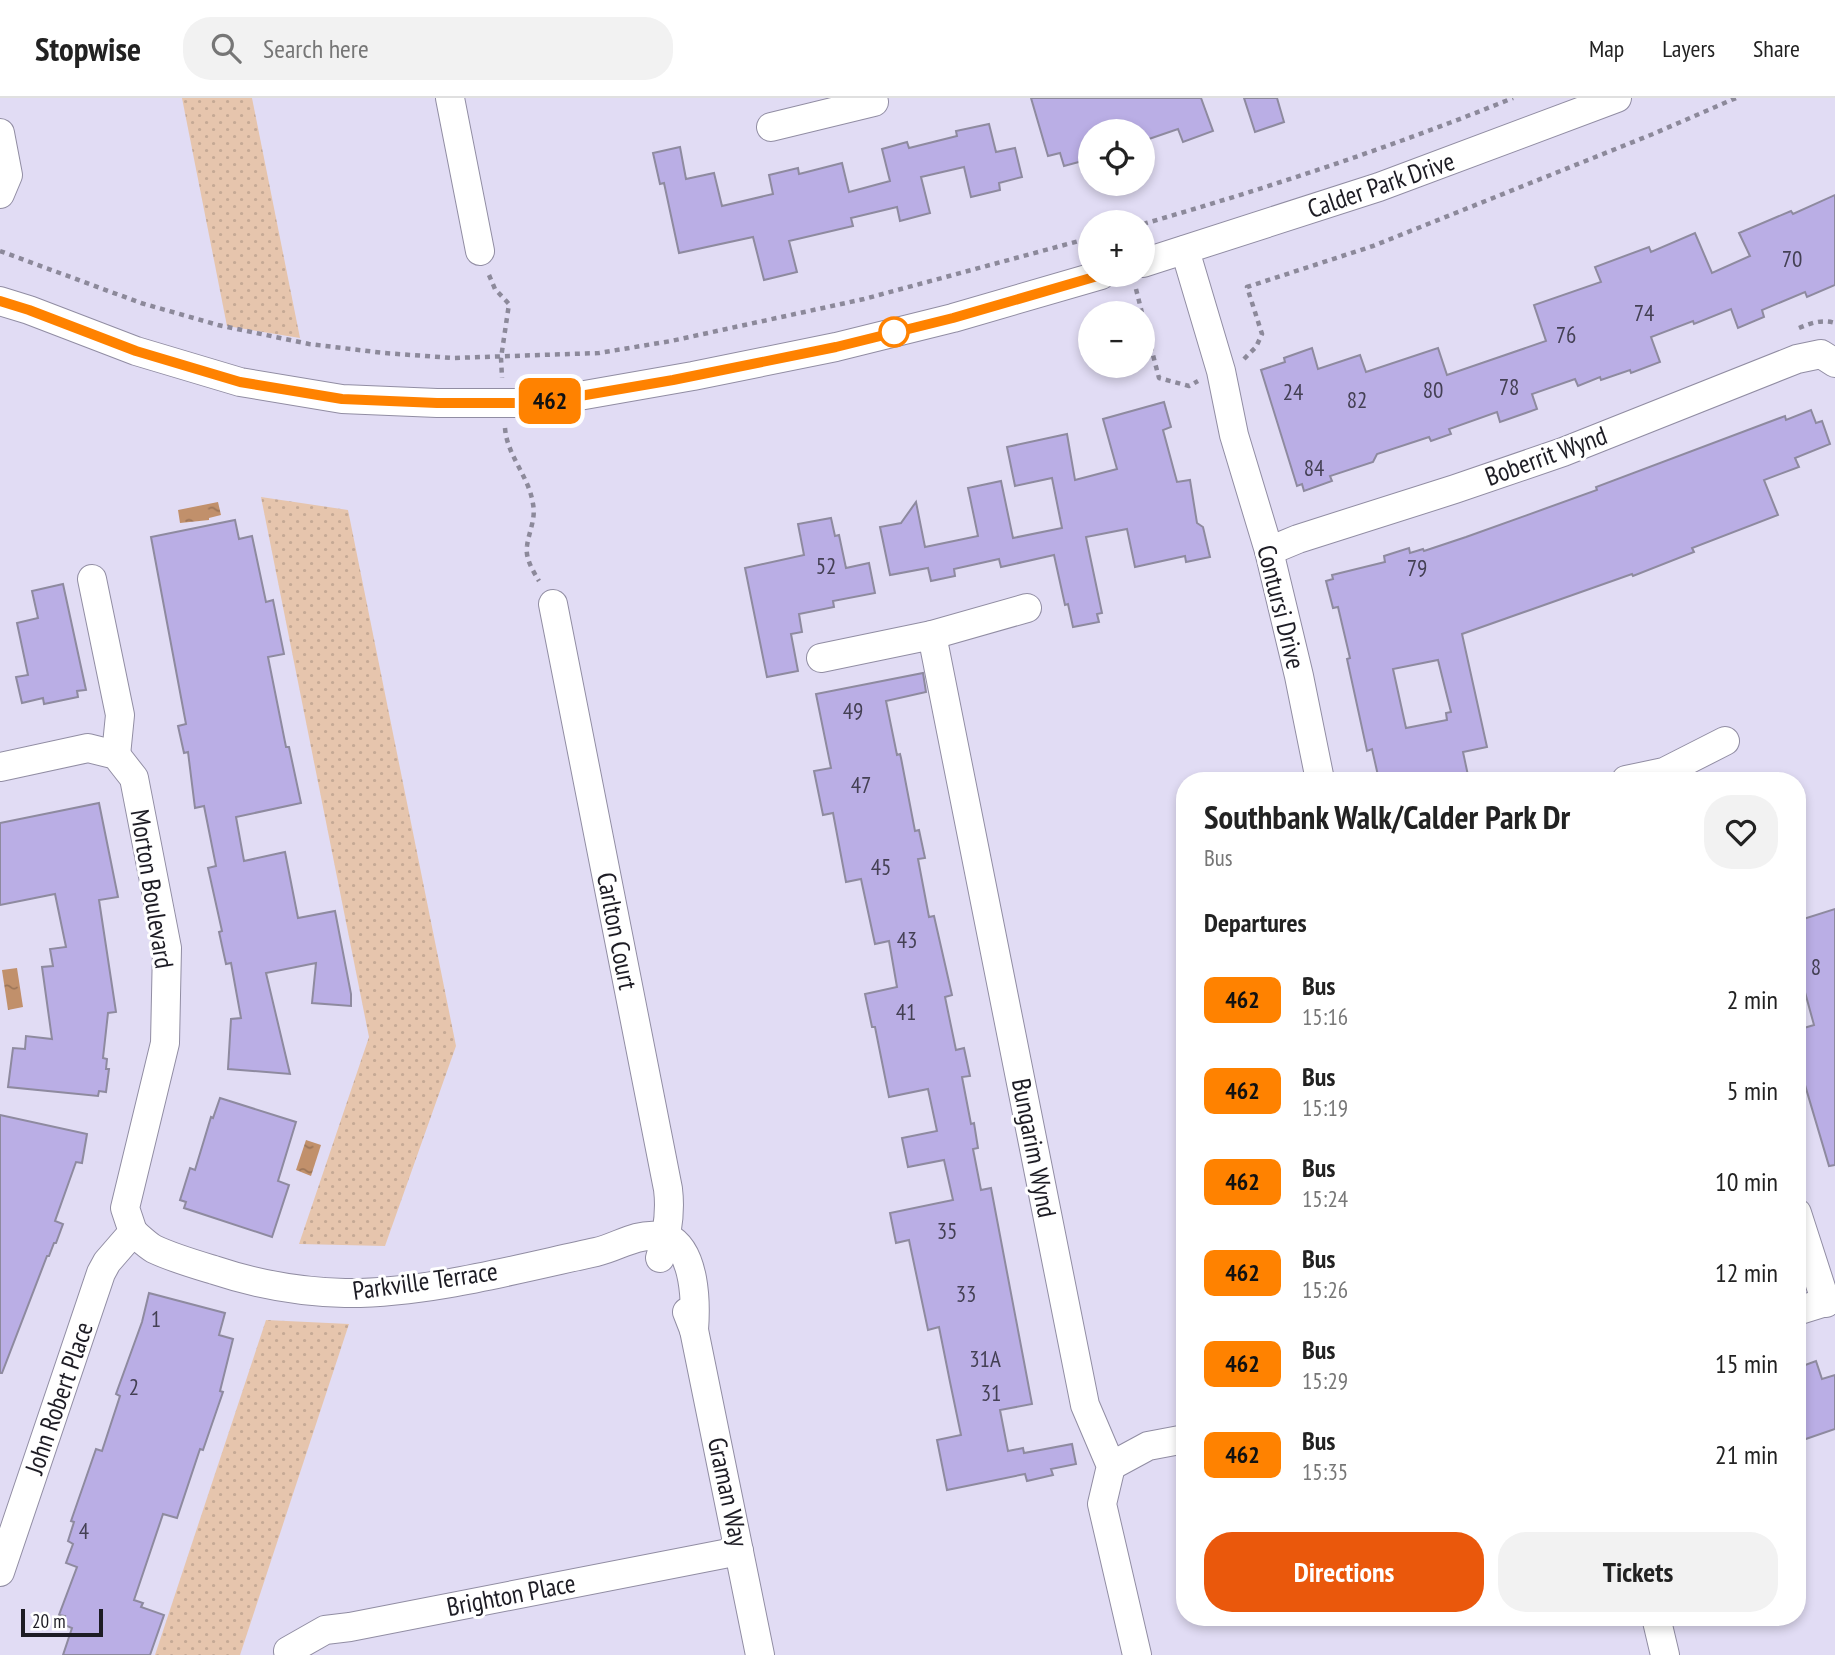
<!DOCTYPE html>
<html lang="en">
<head>
<meta charset="utf-8">
<style>
	body { margin:0; font-family:"PT Sans Narrow",sans-serif; background:#f2f2f2; color:#222; height:100vh; display:flex; flex-direction:column; font-size:26px; white-space:nowrap }
	* { box-sizing:border-box; margin:0 }
	p { font-size:23px; color:#767676 }
	.icon { flex:none; width:38px; height:38px; fill:none; stroke:currentColor; stroke-width:2; stroke-linecap:round; stroke-linejoin:round }
	.map { position:relative; flex:1; overflow:hidden }
	.side { position:absolute; left:1176px; top:674px; width:630px; height:854px; display:flex; flex-direction:column; background:#fff; border-radius:28px; box-shadow:0 4px 10px #0003 }
	.side>* { flex:none }
	.badge { padding:0 14px; border-radius:10px; font-size:24px; line-height:46px }
	.controls { position:absolute; left:1078px; top:21px; display:grid; gap:14px }
	.controls a { display:grid; place-items:center; width:77px; height:77px; border-radius:50%; background:#fff; box-shadow:0 4px 10px #0003; font-size:35px }
	.scale { position:absolute; left:21px; bottom:18px; width:82px; box-sizing:border-box; padding-left:7px; border:4px solid #1d1c24; border-top:0; font-size:19px; line-height:24px; white-space:nowrap; color:#1d1c24; -webkit-text-stroke:5px #fff; paint-order:stroke }
	.map>.badge { position:absolute; translate:-50% -50%; box-shadow:0 0 0 4px #fff }
	h2 { padding:0 28px; font-size:26px; line-height:63px }
	.round { display:grid; place-items:center; flex:none; width:74px; height:74px; border-radius:28px; background:#f2f2f2 }
	.summary { display:flex; align-items:center; justify-content:space-between; height:119px; padding:0 28px }
	h1 { font-size:33px; font-weight:700; line-height:52px }
	.action { display:flex; gap:14px; margin-top:auto; padding:14px 28px }
	.action a { flex:1; height:80px; border-radius:28px; background:#ea580c; color:#fff; font-size:28px; font-weight:700; line-height:80px; text-align:center }
	.action a+a { background:#f2f2f2; color:#222 }
	ul { padding:0; list-style:none }
	li { display:flex; align-items:center; gap:21px; height:91px; padding:0 28px }
	li div { flex:1 }
	li b { display:block; font-size:26px }
	li em { font-style:normal }
	li .badge { min-width:77px; font-weight:700; text-align:center }
	header { display:flex; align-items:center; gap:42px; box-sizing:border-box; height:98px; padding:0 35px; background:#fff; border-bottom:2px solid #e0e0e0 }
	header strong { font-size:33px }
	nav { display:flex; gap:38px; margin-inline-start:auto; font-size:24px }
	.search { width:490px; height:63px; background:#f2f2f2; display:flex; align-items:center; gap:18px; box-sizing:border-box; padding:0 24px; border-radius:28px; color:#767676; font-size:26px }
	.map>svg:first-child { display:block }
	.grass { fill:url(#grass-dots) }
	.water { fill:url(#water-ripples) }
	.building { fill:#baaee5; stroke:#8e8a9f; stroke-width:2; fill-rule:evenodd }
	.lines { fill:none; stroke-linecap:round; stroke-linejoin:round }
	.minor-casing { stroke:#918da3; stroke-width:30 }
	.path { stroke:#8c899a; stroke-width:4.5; stroke-dasharray:5 5; stroke-linecap:butt }
	.minor { stroke:#fff; stroke-width:28 }
	.line-casing { stroke:#fff; stroke-width:16 }
	.line { stroke:#ff8200; stroke-width:10 }
	.stop-dot { fill:#fff; stroke:#ff8200; stroke-width:3.5 }
	.labels { text-anchor:middle; stroke-width:6; stroke-linejoin:round; paint-order:stroke }
	.number-label { font-size:23px; fill:#444054 }
	.street-label { font-size:26px; fill:#1d1c24; stroke:#fff }
</style>
</head>
<body>
<header>
<strong>Stopwise</strong>
<div class="search"><svg class="icon" aria-label="search" viewBox="0 0 24 24"><circle cx="10" cy="10" r="6"/><path d="M15 15l6 6"/></svg>Search here</div>
<nav><a>Map</a><a>Layers</a><a>Share</a></nav>
</header>
<div class="map">
<svg width="1835" height="1557" viewBox="0 0 1835 1557">
	<defs>
		<pattern id="grass-dots" width="8" height="8" patternUnits="userSpaceOnUse" patternTransform="scale(1.75)"><rect width="8" height="8" fill="#e6c5ad"/><path d="M2 2h.1M6 6h.1" fill="none" stroke="#c5a995" stroke-width="1.8" stroke-linecap="round"/></pattern>
		<pattern id="water-ripples" width="26" height="14" patternUnits="userSpaceOnUse" patternTransform="scale(1.75)"><rect width="26" height="14" fill="#c1906b"/><path d="M2 4q2-2 4 0t4 0M15 11q2-2 4 0t4 0" fill="none" stroke="#9c7558"/></pattern>
	</defs>
	<rect width="100%" height="100%" fill="#e1dcf4"/>
	<g class="grass">
		<polygon points="182,0 252,0 300,240 227,228"/>
		<polygon points="261,399 348,412 456,948 385,1148 299,1146 369,939"/>
		<polygon points="266,1222 349,1226 240,1557 155,1557"/>
	</g>
	<g class="water">
		<polygon points="218,404 221,417 209,420 209,422 180,425 178,412"/>
		<polygon points="17,870 23,909 8,912 2,872"/>
		<polygon points="306,1042 321,1047 311,1078 296,1072"/>
	</g>
	<g class="building">
		<polygon points="1031,0 1201,0 1213,33 1183,44 1178,31 1143,43 1143,33 1090,33 1090,61 1064,68 1060,55 1048,58"/>
		<polygon points="1244,0 1277,0 1284,24 1255,34"/>
		<polygon points="989,26 996,54 1015,50 1022,79 999,85 1000,92 971,99 964,69 921,79 930,115 900,123 897,109 851,120 853,128 789,143 797,174 764,182 753,139 679,155 664,85 660,86 653,55 680,49 686,81 714,75 722,108 773,96 769,77 798,70 799,76 842,65 849,94 890,83 882,51 907,44 909,50 957,38 956,33"/>
		<polygon points="1835,97 1835,187 1807,199 1805,194 1762,212 1764,219 1738,230 1731,211 1694,226 1693,223 1651,239 1660,264 1631,275 1630,272 1601,282 1600,279 1578,288 1575,281 1532,296 1537,311 1500,324 1497,314 1449,331 1451,336 1431,343 1429,339 1377,356 1373,364 1330,378 1332,383 1304,393 1302,386 1297,388 1261,272 1285,264 1284,260 1312,250 1318,271 1360,257 1366,274 1438,250 1447,277 1546,243 1534,207 1601,184 1595,169 1649,149 1651,154 1695,135 1712,175 1750,158 1739,135 1791,113 1793,116"/>
		<polygon points="1164,304 1171,329 1163,332 1177,384 1190,382 1197,425 1203,429 1210,459 1186,464 1185,458 1135,469 1127,431 1086,439 1102,515 1097,516 1099,524 1073,529 1068,506 1065,507 1054,457 1001,469 999,461 954,471 955,478 931,483 928,470 890,477 880,429 901,425 916,404 925,449 978,438 968,390 1001,383 1013,440 1062,430 1052,380 1015,388 1007,349 1067,336 1075,382 1117,371 1103,321"/>
		<path d="M1811 312 1816 325 1822 323 1830 346 1795 360 1799 369 1764 382 1778 417 1692 450 1694 454 1633 478 1632 476 1462 536 1487 649 1463 654 1469 682H1379L1372 651 1367 653 1347 561 1350 560 1338 509 1333 510 1326 483 1333 481 1332 477 1385 464 1384 458 1409 450 1410 455 1423 451 1424 453 1466 439 1597 392 1596 389 1785 318 1786 322ZM1438 562 1451 614 1446 615 1447 622 1406 630 1393 571Z"/>
		<polygon points="831,420 835,438 839,437 846,470 869,465 875,495 833,503 834,509 799,516 802,534 791,536 798,573 767,579 745,470 804,457 798,426"/>
		<polygon points="235,422 239,441 252,438 266,504 273,502 284,556 268,559 286,649 289,649 301,705 236,719 244,763 285,754 298,820 335,813 351,896 351,908 312,905 316,865 266,875 290,976 228,971 231,921 241,920 231,865 226,866 219,834 222,833 208,770 216,768 204,708 195,710 188,654 184,655 178,628 186,626 151,439"/>
		<polygon points="63,486 86,592 77,593 78,599 44,606 43,600 22,605 16,579 28,577 17,525 38,520 32,493"/>
		<polygon points="923,575 926,594 886,603 897,657 900,656 901,660 915,733 919,732 925,760 918,761 929,819 934,818 952,897 945,899 956,952 964,950 970,978 962,979 971,1026 974,1025 978,1050 973,1051 981,1092 991,1090 1032,1306 1000,1312 1008,1353 1023,1350 1024,1355 1072,1346 1076,1366 1051,1371 1053,1377 1027,1383 1025,1376 947,1392 937,1342 961,1337 950,1284 939,1229 928,1232 909,1142 896,1145 890,1115 953,1102 944,1062 908,1069 902,1040 937,1033 928,991 889,999 875,929 872,929 865,896 897,889 889,843 875,846 861,781 846,784 833,715 823,717 814,673 831,670 816,596"/>
		<polygon points="99,705 118,799 99,802 116,914 108,915 103,960 107,961 106,971 109,971 106,994 99,993 98,998 8,989 13,950 25,951 26,938 52,941 42,869 53,868 50,851 66,849 55,796 0,807 0,725"/>
		<polygon points="1835,811 1835,1067 1829,1068 1797,960 1797,932 1814,927 1803,887 1797,889 1797,823"/>
		<polygon points="220,1000 296,1024 278,1083 289,1087 272,1139 184,1110 186,1104 180,1102 190,1070 195,1072 211,1019 213,1020"/>
		<polygon points="0,1017 87,1036 82,1065 76,1064 55,1123 63,1126 56,1145 54,1145 49,1158 47,1158 2,1275 0,1275"/>
		<polygon points="149,1195 225,1215 219,1237 233,1241 220,1293 223,1294 203,1352 200,1351 177,1420 163,1416 134,1502 143,1505 141,1509 164,1517 150,1557 63,1557 72,1530 62,1526 65,1518 59,1517 77,1469 66,1465 73,1446 68,1443 74,1424 71,1423 96,1351 102,1353 120,1298 116,1296 142,1224"/>
		<polygon points="1816,1263 1822,1281 1835,1277 1835,1331 1797,1344 1797,1270"/>
	</g>
	<g class="lines">
		<defs>
			<g id="minor">
				<polyline points="450,0 480,153"/>
				<polyline points="771,29 874,4"/>
				<polyline points="0,35 8,77 0,96"/>
				<polyline points="1185,152 1221,273 1234,337 1269,453 1299,578 1320,682"/>
				<polyline points="1143,165 1379,89 1617,0"/>
				<polyline points="0,203 29,212 136,253 240,284 342,301 437,305 539,305 693,278 836,249 953,220 1101,177"/>
				<polyline points="1269,453 1298,441 1455,391 1563,354 1797,261 1821,256 1835,265"/>
				<polyline points="92,481 120,617 116,657"/>
				<path d="M553 506 668 1091C671 1115 667 1138 660 1160"/>
				<polyline points="932,537 1085,1307 1111,1368 1102,1406 1137,1557"/>
				<polyline points="821,560 932,537 1027,510"/>
				<polyline points="0,669 88,650 116,657 134,680 167,850 165,945 125,1110 133,1134"/>
				<polyline points="1626,682 1664,674 1725,643"/>
				<polyline points="1797,1115 1826,1205"/>
				<path d="M133 1134C140 1140 147 1147 154 1151 173 1160 194 1166 214 1172 256 1186 300 1194 345 1195 425 1196 517 1171 596 1154 618 1149 634 1136 657 1138 659 1138 666 1138 667 1139 696 1153 696 1206 694 1232"/>
				<polyline points="1797,1213 1835,1201"/>
				<polyline points="687,1214 694,1232 760,1557"/>
				<polyline points="1111,1368 1148,1348 1185,1341"/>
				<polyline points="0,1474 101,1175 107,1164 133,1134"/>
				<polyline points="1656,1519 1665,1557"/>
				<polyline points="288,1553 325,1532 350,1529 739,1453"/>
			</g>
		</defs>
		<use href="#minor" class="minor-casing"/>
		<g class="path">
			<path d="M1143 126C1268 90 1392 49 1513 0"/>
			<polyline points="0,153 141,205 218,227 309,246 384,255 453,260 599,255 671,243 864,201 1090,140"/>
			<polyline points="489,177 495,191 509,206 501,260 502,280"/>
			<polyline points="1136,191 1142,215"/>
			<polyline points="1143,219 1159,280 1189,288 1198,283"/>
			<path d="M1799 230C1811 225 1822 221 1835 225"/>
			<polyline points="1244,261 1256,249 1262,236 1247,189 1373,148 1653,36 1736,0"/>
			<path d="M505 330C507 358 529 378 533 406 536 421 529 433 527 448 525 460 533 473 539 483"/>
		</g>
		<use href="#minor" class="minor"/>
	</g>
	<g class="lines">
		<defs>
			<polyline id="line" points="0,203 29,212 136,253 240,284 342,301 437,305 539,305 673,282 836,249 953,220 1101,177"/>
		</defs>
		<use href="#line" class="line-casing"/>
		<use href="#line" class="line"/>
	</g>
	<circle class="stop-dot" cx="894" cy="234" r="14"/>
	<g class="labels">
		<g class="number-label">
			<text x="1792" y="169">70</text>
			<text x="1644" y="223">74</text>
			<text x="1566" y="245">76</text>
			<text x="1509" y="297">78</text>
			<text x="1433" y="300">80</text>
			<text x="1293" y="302">24</text>
			<text x="1357" y="310">82</text>
			<text x="1314" y="378">84</text>
			<text x="826" y="476">52</text>
			<text x="1417" y="478">79</text>
			<text x="853" y="621">49</text>
			<text x="861" y="695">47</text>
			<text x="881" y="777">45</text>
			<text x="907" y="850">43</text>
			<text x="1816" y="877">8</text>
			<text x="906" y="922">41</text>
			<text x="947" y="1141">35</text>
			<text x="966" y="1204">33</text>
			<text x="156" y="1229">1</text>
			<text x="985" y="1269">31A</text>
			<text x="134" y="1297">2</text>
			<text x="991" y="1303">31</text>
			<text x="84" y="1441">4</text>
		</g>
		<g class="street-label">
			<text transform="translate(1381 87) rotate(-19)" y="9">Calder Park Drive</text>
			<text transform="translate(1546 358) rotate(-20)" y="9">Boberrit Wynd</text>
			<text transform="translate(1281 509) rotate(76)" y="9">Contursi Drive</text>
			<text transform="translate(152 791) rotate(81)" y="9">Morton Boulevard</text>
			<text transform="translate(617 833) rotate(79)" y="9">Carlton Court</text>
			<text transform="translate(1034 1050) rotate(79)" y="9">Bungarim Wynd</text>
			<text transform="translate(425 1183) rotate(-8)" y="9">Parkville Terrace</text>
			<text transform="translate(59 1300) rotate(-71)" y="9">John Robert Place</text>
			<text transform="translate(728 1394) rotate(78)" y="9">Graman Way</text>
			<text transform="translate(511 1497) rotate(-11)" y="9">Brighton Place</text>
		</g>
	</g>
</svg>
<div class="controls">
<a><svg class="icon" aria-label="locate" viewBox="0 0 24 24"><circle cx="12" cy="12" r="6"/><path d="M12 2v4M12 18v4M2 12h4M18 12h4"/></svg></a>
<a>+</a>
<a>−</a>
</div>
<div class="scale">20 m</div>
<b class="badge" style="left:550px;top:303px;background:#ff8200;color:#111">462</b>
<section class="side">
<div class="summary"><div><h1>Southbank Walk/Calder Park Dr</h1><p>Bus</p></div><a class="round"><svg class="icon" aria-label="heart" viewBox="0 0 24 24"><path d="M12 20l-8-8c-3-5 5-10 8-4 3-6 11-1 8 4z"/></svg></a></div>
<h2>Departures</h2>
<ul>
<li><span class="badge" style="background:#ff8200;color:#111">462</span><div><b>Bus</b><p>15:16</p></div><em>2 min</em></li>
<li><span class="badge" style="background:#ff8200;color:#111">462</span><div><b>Bus</b><p>15:19</p></div><em>5 min</em></li>
<li><span class="badge" style="background:#ff8200;color:#111">462</span><div><b>Bus</b><p>15:24</p></div><em>10 min</em></li>
<li><span class="badge" style="background:#ff8200;color:#111">462</span><div><b>Bus</b><p>15:26</p></div><em>12 min</em></li>
<li><span class="badge" style="background:#ff8200;color:#111">462</span><div><b>Bus</b><p>15:29</p></div><em>15 min</em></li>
<li><span class="badge" style="background:#ff8200;color:#111">462</span><div><b>Bus</b><p>15:35</p></div><em>21 min</em></li>
</ul>
<div class="action"><a>Directions</a><a>Tickets</a></div>
</section>
</div>
</body>
</html>
